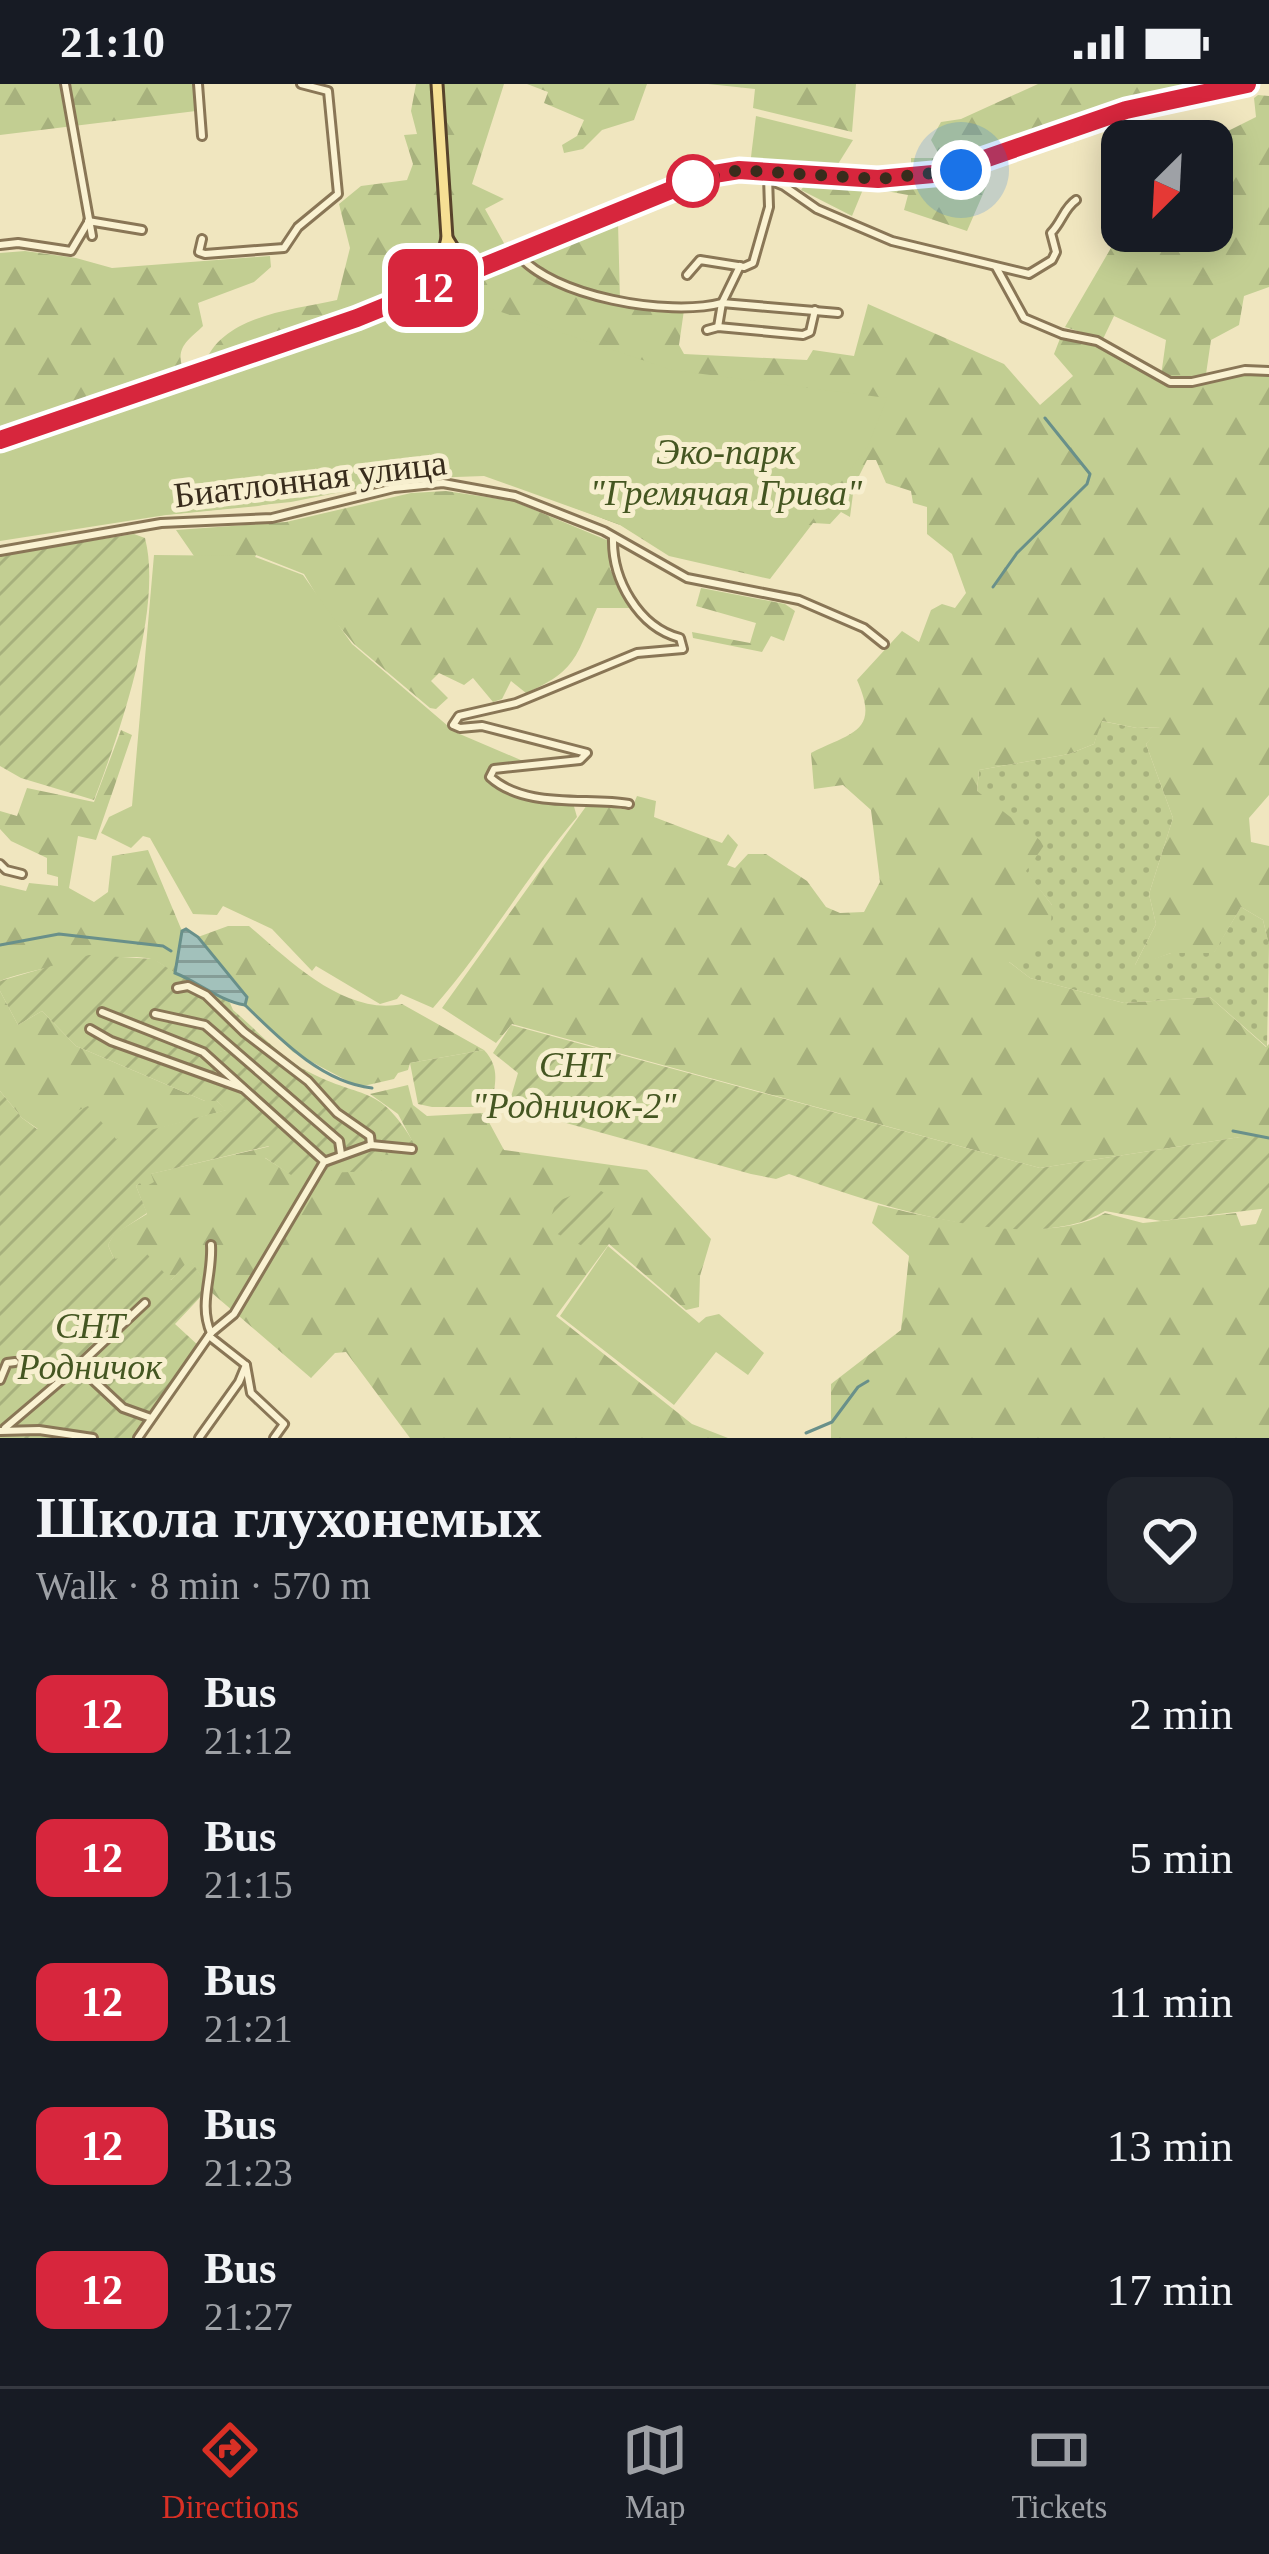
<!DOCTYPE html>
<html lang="en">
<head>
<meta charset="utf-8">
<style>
	body { margin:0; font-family:"Times New Roman",serif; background:#20242c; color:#f1f3f6; height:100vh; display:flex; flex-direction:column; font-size:45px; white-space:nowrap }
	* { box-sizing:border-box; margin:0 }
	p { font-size:39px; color:#9ea1a6 }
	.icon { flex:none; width:66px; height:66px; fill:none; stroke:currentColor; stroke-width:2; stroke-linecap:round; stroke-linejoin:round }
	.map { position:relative; height:1354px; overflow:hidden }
	.drawer { display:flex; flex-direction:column; background:#171b24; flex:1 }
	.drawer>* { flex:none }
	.badge { padding:0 24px; border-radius:18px; font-size:42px; line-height:78px }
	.needle { width:78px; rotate:204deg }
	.tools { position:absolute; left:1101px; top:36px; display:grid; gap:24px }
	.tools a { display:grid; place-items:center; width:132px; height:132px; border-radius:24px; background:#171b24; box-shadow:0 6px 30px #0003; font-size:60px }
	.you { position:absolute; width:60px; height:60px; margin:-30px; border:9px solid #fff; border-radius:50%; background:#1a73e8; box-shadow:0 0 0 18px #1a73e833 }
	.map>.badge { position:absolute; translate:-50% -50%; box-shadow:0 0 0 6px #fff }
	.round { display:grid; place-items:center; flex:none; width:126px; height:126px; border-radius:24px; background:#20242c }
	.summary { display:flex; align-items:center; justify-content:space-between; height:204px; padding:0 36px }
	h1 { font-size:57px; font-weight:700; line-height:90px }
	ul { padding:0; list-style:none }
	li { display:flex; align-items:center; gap:36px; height:144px; padding:0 36px }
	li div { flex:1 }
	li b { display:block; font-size:45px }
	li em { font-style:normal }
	li .badge { min-width:132px; font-weight:700; text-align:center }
	.status { display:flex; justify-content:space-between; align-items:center; height:84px; padding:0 60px; background:#171b24; direction:ltr }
	.status svg { height:33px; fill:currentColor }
	.dock { display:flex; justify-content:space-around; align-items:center; height:168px; border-top:3px solid #363941; background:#171b24; font-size:33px; color:#9ea1a6 }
	.dock a { display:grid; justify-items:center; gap:6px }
	.dock .current { color:#d93025 }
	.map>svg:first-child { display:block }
	.grass { fill:url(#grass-dots) }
	.forest { fill:url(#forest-firs) }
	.park { fill:#c2ce92 }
	.garden { fill:url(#garden-furrows) }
	.water { fill:url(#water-rules); stroke:#69908a; stroke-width:3 }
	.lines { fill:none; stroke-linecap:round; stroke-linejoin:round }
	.stream { stroke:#69908a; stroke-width:3 }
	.minor-casing { stroke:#897656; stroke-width:12 }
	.major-casing { stroke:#57432b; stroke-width:15 }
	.minor { stroke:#faf2d2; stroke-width:6 }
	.major { stroke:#f6e094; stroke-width:9 }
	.line-casing { stroke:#fff; stroke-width:27 }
	.line { stroke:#d7263d; stroke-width:18 }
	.walk { stroke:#382c1c; stroke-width:12; stroke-dasharray:0 21.6 }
	.stop-dot { fill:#fff; stroke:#d7263d; stroke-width:6 }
	.labels { text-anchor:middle; stroke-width:10; stroke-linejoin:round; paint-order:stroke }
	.park-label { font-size:36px; font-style:italic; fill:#445621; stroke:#f7efcf }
	.street-label { font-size:36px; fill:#382c1c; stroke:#f7efcf }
</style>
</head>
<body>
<div class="status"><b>21:10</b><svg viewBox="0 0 49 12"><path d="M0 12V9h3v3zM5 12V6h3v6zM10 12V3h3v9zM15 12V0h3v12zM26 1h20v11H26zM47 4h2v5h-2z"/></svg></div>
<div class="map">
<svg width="1269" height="1354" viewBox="0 0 1269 1354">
	<defs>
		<pattern id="grass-dots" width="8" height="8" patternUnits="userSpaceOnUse" patternTransform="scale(3)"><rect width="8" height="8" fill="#c2ce92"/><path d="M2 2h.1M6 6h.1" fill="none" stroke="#a7b17d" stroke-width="1.8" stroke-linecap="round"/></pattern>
		<pattern id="forest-firs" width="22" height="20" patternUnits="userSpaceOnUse" patternTransform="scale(3)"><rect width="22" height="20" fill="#c2ce92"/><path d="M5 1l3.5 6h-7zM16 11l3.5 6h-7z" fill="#a7b17d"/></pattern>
		<pattern id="garden-furrows" width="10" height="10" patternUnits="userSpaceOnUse" patternTransform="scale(3)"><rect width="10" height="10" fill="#c2ce92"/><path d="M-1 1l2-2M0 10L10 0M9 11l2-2" fill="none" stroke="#a7b17d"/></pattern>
		<pattern id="water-rules" width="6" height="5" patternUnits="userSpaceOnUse" patternTransform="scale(3)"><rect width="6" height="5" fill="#a2c1bb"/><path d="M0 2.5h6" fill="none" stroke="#859d97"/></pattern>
	</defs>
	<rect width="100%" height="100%" fill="#f0e6bf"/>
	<polygon class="grass" points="1101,637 1137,644 1162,643 1146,660 1173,734 1149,810 1156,840 1135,881 1171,869 1214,868 1241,823 1263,836 1269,861 1267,963 1210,913 1124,919 1030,894 1008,877 1052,821 1025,787 977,708 979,686 1069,670 1094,660"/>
	<g class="forest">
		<polygon points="0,0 195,0 196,27 0,51"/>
		<path d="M416 0H504L472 100 504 115 485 125 505 161 502 169 329 238 204 281C222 231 292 226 337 216L350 164 339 120 361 102 407 96 413 80 404 51 417 50 411 27Z"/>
		<polygon points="527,0 647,0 634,36 602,46 583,65 564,69 562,61 577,52 584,36 544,19 548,8"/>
		<polygon points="708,0 856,0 852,48 753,24 755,5"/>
		<polygon points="1038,0 1218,0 1125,23 945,84 911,84 911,74 941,74 931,56 941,38 961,35"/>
		<path d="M1258 11 1269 12V203L1244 212 1239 241 1211 256 1205 297 1244 290 1269 292V711L1249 734 1251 758 1269 762V861L1263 836 1241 823 1214 869H1171L1134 883 1156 840 1149 810 1173 734 1146 660 1160 643 1137 644 1102 637 1094 660 1069 670 979 686 977 707 1045 760 1026 787 1052 821 1050 855 1009 878 1030 894 1124 919 1210 913 1266 963 1269 960V1053H1240L1040 1084 512 940 496 959 442 924 587 721 631 726 637 712 656 717 654 733 722 759 728 750 738 761 727 781 735 784 748 770H766L807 797 826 823 840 829 864 828 880 798 871 726 843 701 814 705 811 669C853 648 880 648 857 596L902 547 919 558 931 526 942 520 955 524 966 509 952 470 927 450V423L913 419 911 407 886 399 876 376H867L854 402 850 433 841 428 830 440 813 439 770 495 669 472 620 441 485 390 436 389 291 418 154 432 182 374 200 293 618 138 620 216 684 226 679 261 684 270 807 276 813 266 854 272 868 220 1004 280 1040 321 1073 292 1054 270 1061 252 1105 265 1160 299 1166 256 1114 232 1103 255 1065 243 1122 145 1212 147V57H1208L1256 33 1254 14Z"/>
		<polygon points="807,98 986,103 967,147 904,126 908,111 864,103 852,132 801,106"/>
		<path d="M25 167 76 174 112 184 270 172 271 183 254 198 198 219 203 242C190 255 176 262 182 282L175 293 0 350V169Z"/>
		<path d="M446 407 513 417 609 457 610 485 632 524H597C576 572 577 587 526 609L511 597 502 615 493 618 473 594 464 601 439 589 431 597 448 614 436 625 430 624 354 560 326 527 304 490 256 471 232 527 176 446 286 438 411 409Z"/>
		<polygon points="701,504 785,520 795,527 784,557 771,552 762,568 693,554 692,548 750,559 756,539 696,522"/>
		<path d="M121 646 132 651 96 756 78 752 69 804 94 818 108 808 112 772 148 766 182 847 175 889C167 885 159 877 151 875 120 867 30 885 0 897V801L26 807 29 799 58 802V793L47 790V774L11 757 0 745V727L17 732 27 704 94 718Z"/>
		<path d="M228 842H249C290 877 345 932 402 920L484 966 410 979 408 986 398 989 394 995 359 1003 293 968 245 921 247 913C234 890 212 876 198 853Z"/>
		<polygon points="0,907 18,941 42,927 76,962 205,1017 217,1017 227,1026 116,1056 38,1045 22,1034 0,1007"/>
		<polygon points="408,1001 413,1021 427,1032 484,1029 504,1066 647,1086 711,1155 700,1192 699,1223 686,1226 609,1160 556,1232 692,1340 728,1354 410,1354 346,1268 335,1269 311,1294 212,1209 190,1176 171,1196 114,1175 108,1161 114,1150 147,1130 136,1102 150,1090 271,1062 265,1074 313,1104 320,1089 386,1067 417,1066 398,1030 370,1010"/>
		<path d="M878 1121C935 1135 1052 1162 1105 1129L1143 1139 1236 1129 1241 1142 1256 1140 1263 1123H1269V1354H831V1300L901 1246 909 1172 872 1139Z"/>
	</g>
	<g class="park">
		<polygon points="756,32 853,56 833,88 750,81"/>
		<polygon points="442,208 672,286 887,314 868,362 769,494 669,470 621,441 484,392 399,395 258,422 166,431 0,457 0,362"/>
		<path d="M154 471 253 472 303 491 352 560 455 648 523 677 493 682 487 692 490 698 573 719 577 733C525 794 486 864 433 924L401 910 397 915 380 920 316 882 312 887 272 845 223 822 217 831 193 830 150 754 143 752 131 764 101 749 109 733 132 722Z"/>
		<polygon points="608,1162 699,1239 706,1233 719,1230 764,1269 748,1291 716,1268 674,1321 560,1232"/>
	</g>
	<g class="garden">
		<path d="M134 450 145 454C163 524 120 648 94 716L21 694 0 682V471Z"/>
		<path d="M89 871 154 875 180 892 195 896 230 919 233 926C256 945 280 973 307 987 366 1018 379 997 418 1066L386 1068 381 1087 321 1089 312 1105 264 1073 269 1062 151 1090 154 1098 143 1104 140 1099 136 1102 147 1129 114 1151 108 1161 114 1175 147 1170 171 1196 190 1175 212 1209 207 1206 175 1240 200 1263 135 1354H0V1007L22 1034 37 1045 88 1022 116 1055 226 1026 217 1017H205L76 962 42 927 18 941 0 907V897Z"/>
		<path d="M511 941 1040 1084 1240 1053H1269V1124L1161 1137 1105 1127C1028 1175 868 1117 789 1090L776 1095 751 1090 508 1023 518 989 493 969Z"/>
		<path d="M484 966C501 984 495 1001 491 1023H432L418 1020 410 979Z"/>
		<polygon points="594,1102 617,1118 593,1167 547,1145 556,1118"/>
	</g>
	<path class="water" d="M186 845 198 853 247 913 245 921C220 917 198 898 175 889L182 847Z"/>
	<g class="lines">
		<g class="stream">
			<polyline points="993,503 1017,469 1087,400 1090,390 1045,334"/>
			<polyline points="0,861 59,850 163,862 171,867"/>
			<path d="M245 921C280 955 321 998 372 1004"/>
			<polyline points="1233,1047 1269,1054"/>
			<polyline points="806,1349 832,1338 858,1303 868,1297"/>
		</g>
		<defs>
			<g id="minor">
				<polyline points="65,0 92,152"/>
				<polyline points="198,0 202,52"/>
				<path d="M754 90 784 102 817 125 892 157 1029 190 1052 176 1056 168 1051 149C1062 138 1064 124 1076 116"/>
				<polyline points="88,137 142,146"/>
				<polyline points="202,155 199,168 205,170 284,164 298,143 338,110 328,7 301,0"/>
				<polyline points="0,161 18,159 71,167 87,140"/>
				<path d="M517 169C551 213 669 233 722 219L838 229"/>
				<polyline points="996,183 1024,234 1062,250 1097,257 1170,298 1192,298 1245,286 1269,287"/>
				<polyline points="687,191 700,176 744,183 753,179 769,123 768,93"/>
				<polyline points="718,243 722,219 740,182"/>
				<polyline points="707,246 718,243 803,251 810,248 815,226"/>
				<path d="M613 454C612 495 638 543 680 554L683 565 637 569 516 619 459 632 453 641 460 644 482 642 587 669 580 676 494 685 490 693C525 725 586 713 629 720"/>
				<polyline points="0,467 161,439 272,434 394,404 443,399 515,412 604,447 687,494 799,516 864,544 884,560"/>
				<polyline points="0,780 6,786 22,790"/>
				<polyline points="177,904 188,902 206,911 244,948 308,997 337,1029 370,1052 371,1061"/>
				<polyline points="102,928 203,968 324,1077"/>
				<polyline points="155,930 205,941 339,1057 341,1070"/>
				<polyline points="90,945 111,957 242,1004"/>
				<path d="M211 1249C198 1219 213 1193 211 1161"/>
				<polyline points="246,1281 251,1309 284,1340 274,1354"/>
				<polyline points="78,1282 145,1219"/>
				<polyline points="0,1296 7,1279 15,1278"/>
				<polyline points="5,1344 78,1282 123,1324 151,1334"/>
				<polyline points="0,1347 39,1346 93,1354"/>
				<polyline points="138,1354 211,1249 234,1230 324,1078 371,1061 412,1065"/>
				<polyline points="199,1354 239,1298 246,1281 209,1252"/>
			</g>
			<g id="major">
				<polyline points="447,154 460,175 480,184"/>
				<polyline points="414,212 443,170 447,154 437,0"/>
				<polyline points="0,356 357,234 708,91 739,86 877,95 944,89 1126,26 1247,0"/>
			</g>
		</defs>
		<use href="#minor" class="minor-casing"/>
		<use href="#major" class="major-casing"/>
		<use href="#minor" class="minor"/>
		<use href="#major" class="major"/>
	</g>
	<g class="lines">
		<defs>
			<polyline id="line" points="0,356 357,234 708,91 739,86 878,95 944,89 1126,26 1247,0"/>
		</defs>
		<use href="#line" class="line-casing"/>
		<use href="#line" class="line"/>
		<polyline class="walk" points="693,97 739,86 878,95 961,86"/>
	</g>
	<circle class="stop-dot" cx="693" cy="97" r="24"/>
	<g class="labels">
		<g class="park-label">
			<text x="726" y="380">Эко-парк<tspan x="726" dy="41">"Гремячая Грива"</tspan></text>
			<text x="574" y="993">СНТ<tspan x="574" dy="41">"Родничок-2"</tspan></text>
			<text x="90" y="1254">СНТ<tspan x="90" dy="41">Родничок</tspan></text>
		</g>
		<g class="street-label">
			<text transform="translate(310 394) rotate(-7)" y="13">Биатлонная улица</text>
		</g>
	</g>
</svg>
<div class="tools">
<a><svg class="needle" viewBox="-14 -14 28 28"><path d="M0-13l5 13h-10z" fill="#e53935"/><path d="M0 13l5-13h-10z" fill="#9ea1a6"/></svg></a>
</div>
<div class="you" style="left:961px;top:86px"></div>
<b class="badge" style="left:433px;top:204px;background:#d7263d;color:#fff">12</b>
</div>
<section class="drawer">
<div class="summary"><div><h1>Школа глухонемых</h1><p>Walk · 8 min · 570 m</p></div><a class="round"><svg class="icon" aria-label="heart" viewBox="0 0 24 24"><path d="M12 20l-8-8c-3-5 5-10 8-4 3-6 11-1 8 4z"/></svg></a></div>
<ul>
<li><span class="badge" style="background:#d7263d;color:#fff">12</span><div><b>Bus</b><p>21:12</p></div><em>2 min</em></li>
<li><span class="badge" style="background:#d7263d;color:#fff">12</span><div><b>Bus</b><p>21:15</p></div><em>5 min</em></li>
<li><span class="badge" style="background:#d7263d;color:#fff">12</span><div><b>Bus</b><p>21:21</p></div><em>11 min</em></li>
<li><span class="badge" style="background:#d7263d;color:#fff">12</span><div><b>Bus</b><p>21:23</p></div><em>13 min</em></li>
<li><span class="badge" style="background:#d7263d;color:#fff">12</span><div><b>Bus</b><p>21:27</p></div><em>17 min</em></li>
</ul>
</section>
<nav class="dock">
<a class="current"><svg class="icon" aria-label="directions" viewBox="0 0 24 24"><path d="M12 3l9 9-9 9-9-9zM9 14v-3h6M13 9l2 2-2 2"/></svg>Directions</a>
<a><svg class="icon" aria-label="map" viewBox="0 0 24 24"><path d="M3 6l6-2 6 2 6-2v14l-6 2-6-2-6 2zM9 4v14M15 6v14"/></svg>Map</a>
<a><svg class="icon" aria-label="tickets" viewBox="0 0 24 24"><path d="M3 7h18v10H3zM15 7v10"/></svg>Tickets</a>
</nav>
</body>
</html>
